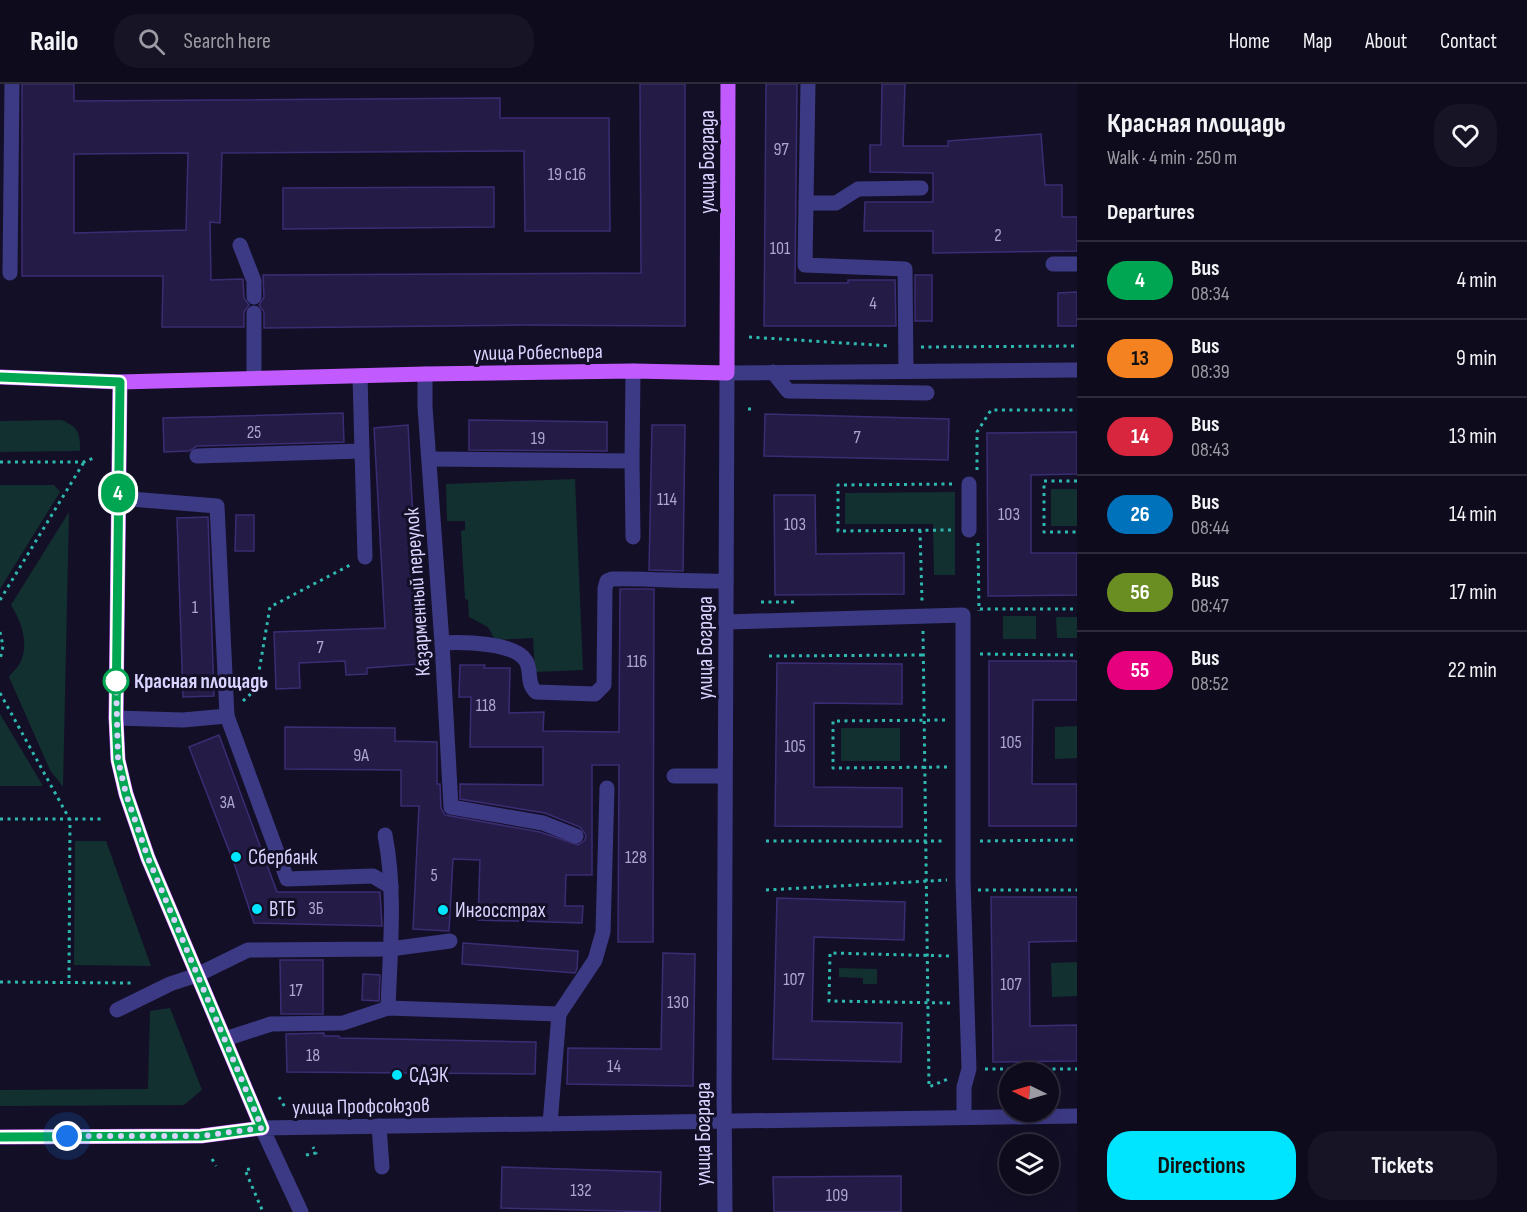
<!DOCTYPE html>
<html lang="en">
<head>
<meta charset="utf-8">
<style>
	body { margin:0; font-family:"Sofia Sans Condensed",sans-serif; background:#171425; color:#f1f3f6; height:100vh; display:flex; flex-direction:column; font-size:22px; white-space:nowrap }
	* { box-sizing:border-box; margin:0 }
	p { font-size:20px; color:#9b9ba3 }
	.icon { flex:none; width:33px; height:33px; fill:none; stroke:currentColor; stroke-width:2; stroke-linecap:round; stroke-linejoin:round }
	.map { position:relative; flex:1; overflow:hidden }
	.details { display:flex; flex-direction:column; background:#0e0b1c; width:450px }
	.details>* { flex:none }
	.badge { padding:0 12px; border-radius:20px; font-size:21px; line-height:39px }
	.needle { width:39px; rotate:275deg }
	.tools { position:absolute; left:999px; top:978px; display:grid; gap:12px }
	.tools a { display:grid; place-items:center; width:60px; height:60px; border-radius:50%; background:#0e0b1c; box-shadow:0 6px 24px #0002,0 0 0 2px #2e2b3b; font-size:30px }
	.you { position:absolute; width:30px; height:30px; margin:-15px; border:4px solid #fff; border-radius:50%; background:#1a73e8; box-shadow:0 0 0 9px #1a73e833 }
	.map>.badge { position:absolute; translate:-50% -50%; box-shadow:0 0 0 3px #fff }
	h2 { padding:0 30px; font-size:22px; line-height:54px }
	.round { display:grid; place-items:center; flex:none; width:63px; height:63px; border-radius:24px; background:#171425 }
	.head { display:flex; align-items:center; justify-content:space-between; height:102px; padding:0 30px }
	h1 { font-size:28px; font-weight:700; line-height:45px }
	.action { display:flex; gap:12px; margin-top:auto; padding:12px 30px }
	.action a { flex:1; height:69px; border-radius:24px; background:#00e5ff; color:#111; font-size:24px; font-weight:700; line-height:69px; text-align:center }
	.action a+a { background:#171425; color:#f1f3f6 }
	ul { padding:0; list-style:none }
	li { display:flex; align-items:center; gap:18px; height:78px; padding:0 30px; border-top:2px solid #2e2b3b }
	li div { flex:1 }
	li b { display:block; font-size:22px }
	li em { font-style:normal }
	li .badge { min-width:66px; font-weight:700; text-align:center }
	header { display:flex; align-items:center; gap:36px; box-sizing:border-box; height:84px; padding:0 30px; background:#0e0b1c; border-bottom:2px solid #2e2b3b }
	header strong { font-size:28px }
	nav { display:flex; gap:33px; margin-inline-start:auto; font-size:21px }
	.search { width:420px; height:54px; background:#171425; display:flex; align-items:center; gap:15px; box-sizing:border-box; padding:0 21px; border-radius:24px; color:#9b9ba3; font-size:22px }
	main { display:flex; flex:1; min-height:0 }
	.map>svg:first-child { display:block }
	.green { fill:#12302f }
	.building { fill:#241b47; stroke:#3b2d73; stroke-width:1.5; fill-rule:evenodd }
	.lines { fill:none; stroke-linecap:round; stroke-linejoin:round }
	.path { stroke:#2fb8b0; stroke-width:3; stroke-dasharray:3 4.5; stroke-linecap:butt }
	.minor { stroke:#3d3a85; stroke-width:15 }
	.major { stroke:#c25bff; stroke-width:15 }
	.line-casing { stroke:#fff; stroke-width:14 }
	.line { stroke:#00a651; stroke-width:9 }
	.walk { stroke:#d9d4ff; stroke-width:6; stroke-dasharray:0 10.8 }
	.stop-dot { fill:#fff; stroke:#00a651; stroke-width:3 }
	.poi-dot { fill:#00e5ff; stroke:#130f26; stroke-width:2 }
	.labels { text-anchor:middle; stroke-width:6; stroke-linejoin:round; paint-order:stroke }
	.number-label { font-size:18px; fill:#aca6d1 }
	.street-label { font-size:21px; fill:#d9d4ff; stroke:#130f26 }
	.stop-label { font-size:21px; font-weight:bold; fill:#d9d4ff; stroke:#130f26; text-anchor:start }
	.poi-label { font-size:21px; fill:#d9d4ff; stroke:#130f26; text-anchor:start }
</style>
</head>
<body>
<header>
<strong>Railo</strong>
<div class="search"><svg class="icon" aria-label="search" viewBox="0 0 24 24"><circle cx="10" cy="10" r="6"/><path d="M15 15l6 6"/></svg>Search here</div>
<nav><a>Home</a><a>Map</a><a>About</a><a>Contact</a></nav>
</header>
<main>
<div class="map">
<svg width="1077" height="1128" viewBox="0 0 1077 1128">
	<rect width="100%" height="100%" fill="#130f26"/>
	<g class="green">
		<path d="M62 336C79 344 80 349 80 367L0 368V337Z"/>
		<polygon points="575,395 583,586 535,588 533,554 495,556 488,543 469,533 468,516 465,515 461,447 465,446 465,437 447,437 446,400"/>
		<polygon points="0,401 54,401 60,408 0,505"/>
		<rect x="1051" y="405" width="26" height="37"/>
		<polygon points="955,408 955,491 934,491 933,440 845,440 845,409"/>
		<path d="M69 428 63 703 50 686 9 593C12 588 19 583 21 577 29 558 21 537 11 521Z"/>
		<rect x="1003" y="532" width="33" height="23"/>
		<polygon points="1056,533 1077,533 1077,554 1057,554"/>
		<polygon points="0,630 43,702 0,702"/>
		<polygon points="1077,642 1077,674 1055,675 1055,643"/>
		<rect x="841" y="644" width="59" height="33"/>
		<polygon points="75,757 106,757 151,882 74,881"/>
		<polygon points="1077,878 1077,912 1052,913 1051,879"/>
		<polygon points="839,884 877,885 877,900 863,900 863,894 839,893"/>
		<polygon points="170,924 202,1006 184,1021 0,1022 0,1006 148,1005 150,927"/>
	</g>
	<g class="building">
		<path d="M22 0H74V17L500 14V34H609L610 147H525L524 67 222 69 220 139 210 138 211 196 243 195 244 214 249 221 244 228V243H162L163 192H22ZM188 69 186 146 74 149V70Z"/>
		<polygon points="640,0 685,0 685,242 521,241 264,244 264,228 259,221 264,213 263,191 641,189"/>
		<polygon points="766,0 797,0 795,199 848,199 848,196 895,196 896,242 764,242"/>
		<polygon points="882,0 905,0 903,62 948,62 948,57 1041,50 1045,101 1062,101 1062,133 1077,133 1077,167 933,169 933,147 864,147 865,118 933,118 933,89 870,88 870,61 881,61"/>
		<polygon points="494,103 494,143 283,145 283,104"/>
		<rect x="915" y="191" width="17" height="46"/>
		<polygon points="1077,208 1077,242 1058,242 1058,209"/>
		<polygon points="343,329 344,358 197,362 189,367 164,368 163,334"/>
		<polygon points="765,330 949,335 948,376 764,372"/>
		<polygon points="469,336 607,338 607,367 469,366"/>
		<polygon points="408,341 418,529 416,529 419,580 367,584 367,590 346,591 345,577 299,579 300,604 276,605 274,548 385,544 374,344"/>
		<polygon points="652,341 685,341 683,487 649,486"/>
		<polygon points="1077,348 1077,390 1031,391 1031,469 1077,469 1077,511 988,512 987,349"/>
		<polygon points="774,411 815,411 816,470 904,469 904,510 775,511"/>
		<polygon points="236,431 254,431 254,467 235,467"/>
		<polygon points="208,433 214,612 183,613 177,434"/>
		<polygon points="620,505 654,505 653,858 618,858 619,681 592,681 592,791 566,791 565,822 583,822 582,839 478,836 480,776 453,775 449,847 413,845 419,722 401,722 401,686 285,685 285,643 395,644 395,657 437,658 437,700 440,700 441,724 445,731 540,748 578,761 585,756 586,751 580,743 545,729 460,715 460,700 543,701 543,663 470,663 471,613 459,613 460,581 485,581 484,584 510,584 509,629 544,628 543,647 619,648"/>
		<polygon points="989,577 1077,577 1077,616 1033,616 1032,700 1077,700 1077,742 989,742"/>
		<polygon points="777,579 902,580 902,620 814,619 814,703 902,704 902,743 775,742"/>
		<polygon points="219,651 277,808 380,808 382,842 254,839 235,782 189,663"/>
		<polygon points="991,813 1077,813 1077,857 1029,858 1030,942 1077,941 1077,977 993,978"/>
		<polygon points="777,814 905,818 904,856 814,853 812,937 902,939 901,978 773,975"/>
		<polygon points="463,859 578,867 577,885 575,889 462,880"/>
		<polygon points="663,869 695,870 693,1002 567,1000 568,964 661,965"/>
		<polygon points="280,876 323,876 323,930 281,930"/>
		<polygon points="363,890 380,891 379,917 362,916"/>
		<polygon points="324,949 324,952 339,952 340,954 536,958 535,990 287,988 286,950"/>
		<polygon points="502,1083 661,1088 660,1128 501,1124"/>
		<polygon points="901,1092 901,1128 774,1128 773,1093"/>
	</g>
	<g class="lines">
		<g class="path">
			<polyline points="749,253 891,262"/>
			<polyline points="921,263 1077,262"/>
			<polyline points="748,325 754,325"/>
			<polyline points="0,378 84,378 96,373"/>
			<polyline points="977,386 977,348 991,326 1077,326"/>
			<polyline points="1077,397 1044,397 1044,448 1077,448"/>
			<polyline points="952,400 838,401 838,447 953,446"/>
			<polyline points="920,446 922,517"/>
			<polyline points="978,459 979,527"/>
			<polyline points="0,516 84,378"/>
			<polyline points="761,518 794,518"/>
			<polyline points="980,525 1077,525"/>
			<polyline points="923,547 929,1003 950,994"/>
			<polyline points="0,548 3,562 0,576"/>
			<polyline points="980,570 1077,571"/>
			<polyline points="769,572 923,571"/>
			<polyline points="0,609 70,736 69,898"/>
			<polyline points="243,617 256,605 270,523 352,480"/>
			<polyline points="947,683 833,684 833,637 948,636"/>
			<polyline points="0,735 104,735"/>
			<polyline points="766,757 946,757"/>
			<polyline points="980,757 1077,756"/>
			<polyline points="766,806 947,796"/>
			<polyline points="978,806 1077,806"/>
			<polyline points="0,898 133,899"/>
			<polyline points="950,919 829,917 830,869 951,872"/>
			<polyline points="985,985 1077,985"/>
			<polyline points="279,1013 286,1025"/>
			<polyline points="306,1071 316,1069 313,1063"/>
			<polyline points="212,1075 216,1082"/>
			<polyline points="250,1085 245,1086 263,1128"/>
		</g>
		<g class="minor">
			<polyline points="808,0 806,119 836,119 858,105 921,104"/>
			<polyline points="806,119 805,181 905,185 906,287"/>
			<polyline points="240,161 254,197 254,213"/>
			<polyline points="1053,180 1077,180"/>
			<polyline points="10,189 12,0"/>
			<polyline points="773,288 788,307 927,309"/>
			<polyline points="425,290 425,323 442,559 451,723 543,739 576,752"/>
			<polyline points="254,294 254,229"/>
			<polyline points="362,367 365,473"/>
			<polyline points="197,372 362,367 360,292"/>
			<polyline points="430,375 632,377 633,453"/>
			<polyline points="632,377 633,287"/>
			<polyline points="969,400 969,446"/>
			<polyline points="118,414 217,422 227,632 287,795 373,792 391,803"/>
			<polyline points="726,538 963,531 963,796 969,985 964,1003 964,1033"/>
			<path d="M442 559C462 558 515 558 526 577 532 587 526 599 536 608L595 610 604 601 605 504 607 497 612 495C650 494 688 498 726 497"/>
			<polyline points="116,634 183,636 227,632"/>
			<polyline points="674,692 725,692"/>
			<path d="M385 751C396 807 390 867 388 924"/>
			<polyline points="117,926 170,900 197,891 248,866 390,865 450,857"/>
			<polyline points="559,930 595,876 603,848 607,704"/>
			<polyline points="225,955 271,940 343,939 388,924 559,930 550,1040"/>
			<polyline points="379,1042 382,1083"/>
			<polyline points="301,1128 262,1044 1077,1032"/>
			<polyline points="725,1128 724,1006 727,289 1077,286"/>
		</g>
		<g class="major">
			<polyline points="0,293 120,298 425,290 633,287 727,289 728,0"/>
			<polyline points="0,1053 201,1052 262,1044 148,774 126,710 118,676 116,634 120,298"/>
		</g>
	</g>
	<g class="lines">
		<defs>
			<polyline id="line" points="0,293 120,298 116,634 118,676 126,710 148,774 262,1044 201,1052 0,1053"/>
		</defs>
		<use href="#line" class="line-casing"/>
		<use href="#line" class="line"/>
		<polyline class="walk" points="67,1052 201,1052 262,1044 148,774 126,710 118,676 116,597"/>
	</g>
	<circle class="stop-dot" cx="116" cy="597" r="12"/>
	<g class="poi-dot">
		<circle cx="236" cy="773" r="6"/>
		<circle cx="257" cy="825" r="6"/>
		<circle cx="443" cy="826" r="6"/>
		<circle cx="397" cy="991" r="6"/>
	</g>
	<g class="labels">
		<g class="number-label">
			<text x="781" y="71">97</text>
			<text x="567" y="96">19 с16</text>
			<text x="998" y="157">2</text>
			<text x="780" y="170">101</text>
			<text x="873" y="225">4</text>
			<text x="254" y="354">25</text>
			<text x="857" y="359">7</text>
			<text x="538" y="360">19</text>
			<text x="667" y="421">114</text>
			<text x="1009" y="436">103</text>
			<text x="795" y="446">103</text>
			<text x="195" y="529">1</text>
			<text x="320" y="569">7</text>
			<text x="637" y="583">116</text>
			<text x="486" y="627">118</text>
			<text x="1011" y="664">105</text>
			<text x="795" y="668">105</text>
			<text x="361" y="677">9А</text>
			<text x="227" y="724">3А</text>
			<text x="636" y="779">128</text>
			<text x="434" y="797">5</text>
			<text x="316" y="830">3Б</text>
			<text x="794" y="901">107</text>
			<text x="1011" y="906">107</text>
			<text x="296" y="912">17</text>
			<text x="678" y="924">130</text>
			<text x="313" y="977">18</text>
			<text x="614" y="988">14</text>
			<text x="581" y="1112">132</text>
			<text x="837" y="1117">109</text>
		</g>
		<g class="street-label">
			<text transform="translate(707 78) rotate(-90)" y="7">улица Бограда</text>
			<text transform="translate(538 268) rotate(-1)" y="7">улица Робеспьера</text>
			<text transform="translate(417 508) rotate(-94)" y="7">Казарменный переулок</text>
			<text transform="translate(705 564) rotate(-90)" y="7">улица Бограда</text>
			<text transform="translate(361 1022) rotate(-1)" y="7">улица Профсоюзов</text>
			<text transform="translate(703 1050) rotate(-90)" y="7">улица Бограда</text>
		</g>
		<g class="stop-label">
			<text x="134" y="604">Красная площадь</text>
		</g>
		<g class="poi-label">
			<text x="248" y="780">Сбербанк</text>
			<text x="269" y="832">ВТБ</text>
			<text x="455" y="833">Ингосстрах</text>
			<text x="409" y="998">СДЭК</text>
		</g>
	</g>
</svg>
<div class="tools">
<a><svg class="needle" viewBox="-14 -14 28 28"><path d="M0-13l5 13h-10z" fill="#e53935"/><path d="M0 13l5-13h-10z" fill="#9b9ba3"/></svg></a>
<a><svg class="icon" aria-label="layers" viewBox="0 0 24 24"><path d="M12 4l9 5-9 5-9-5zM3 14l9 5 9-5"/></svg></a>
</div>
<div class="you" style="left:67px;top:1052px"></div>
<b class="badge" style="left:118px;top:409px;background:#00a651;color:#fff">4</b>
</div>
<section class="details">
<div class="head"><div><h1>Красная площадь</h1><p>Walk · 4 min · 250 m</p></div><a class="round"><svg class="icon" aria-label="heart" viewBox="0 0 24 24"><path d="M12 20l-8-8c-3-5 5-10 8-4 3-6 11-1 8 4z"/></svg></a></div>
<h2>Departures</h2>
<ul>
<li><span class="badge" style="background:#00a651;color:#fff">4</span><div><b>Bus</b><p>08:34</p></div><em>4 min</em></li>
<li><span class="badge" style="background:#f58220;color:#111">13</span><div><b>Bus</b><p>08:39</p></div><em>9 min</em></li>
<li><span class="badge" style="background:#d7263d;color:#fff">14</span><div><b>Bus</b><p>08:43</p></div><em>13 min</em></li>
<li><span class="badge" style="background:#0072bc;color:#fff">26</span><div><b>Bus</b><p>08:44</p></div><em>14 min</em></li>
<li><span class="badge" style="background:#6b8e23;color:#fff">56</span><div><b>Bus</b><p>08:47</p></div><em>17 min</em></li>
<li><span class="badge" style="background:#e6007e;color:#fff">55</span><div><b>Bus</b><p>08:52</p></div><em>22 min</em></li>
</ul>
<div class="action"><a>Directions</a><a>Tickets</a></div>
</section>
</main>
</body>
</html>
